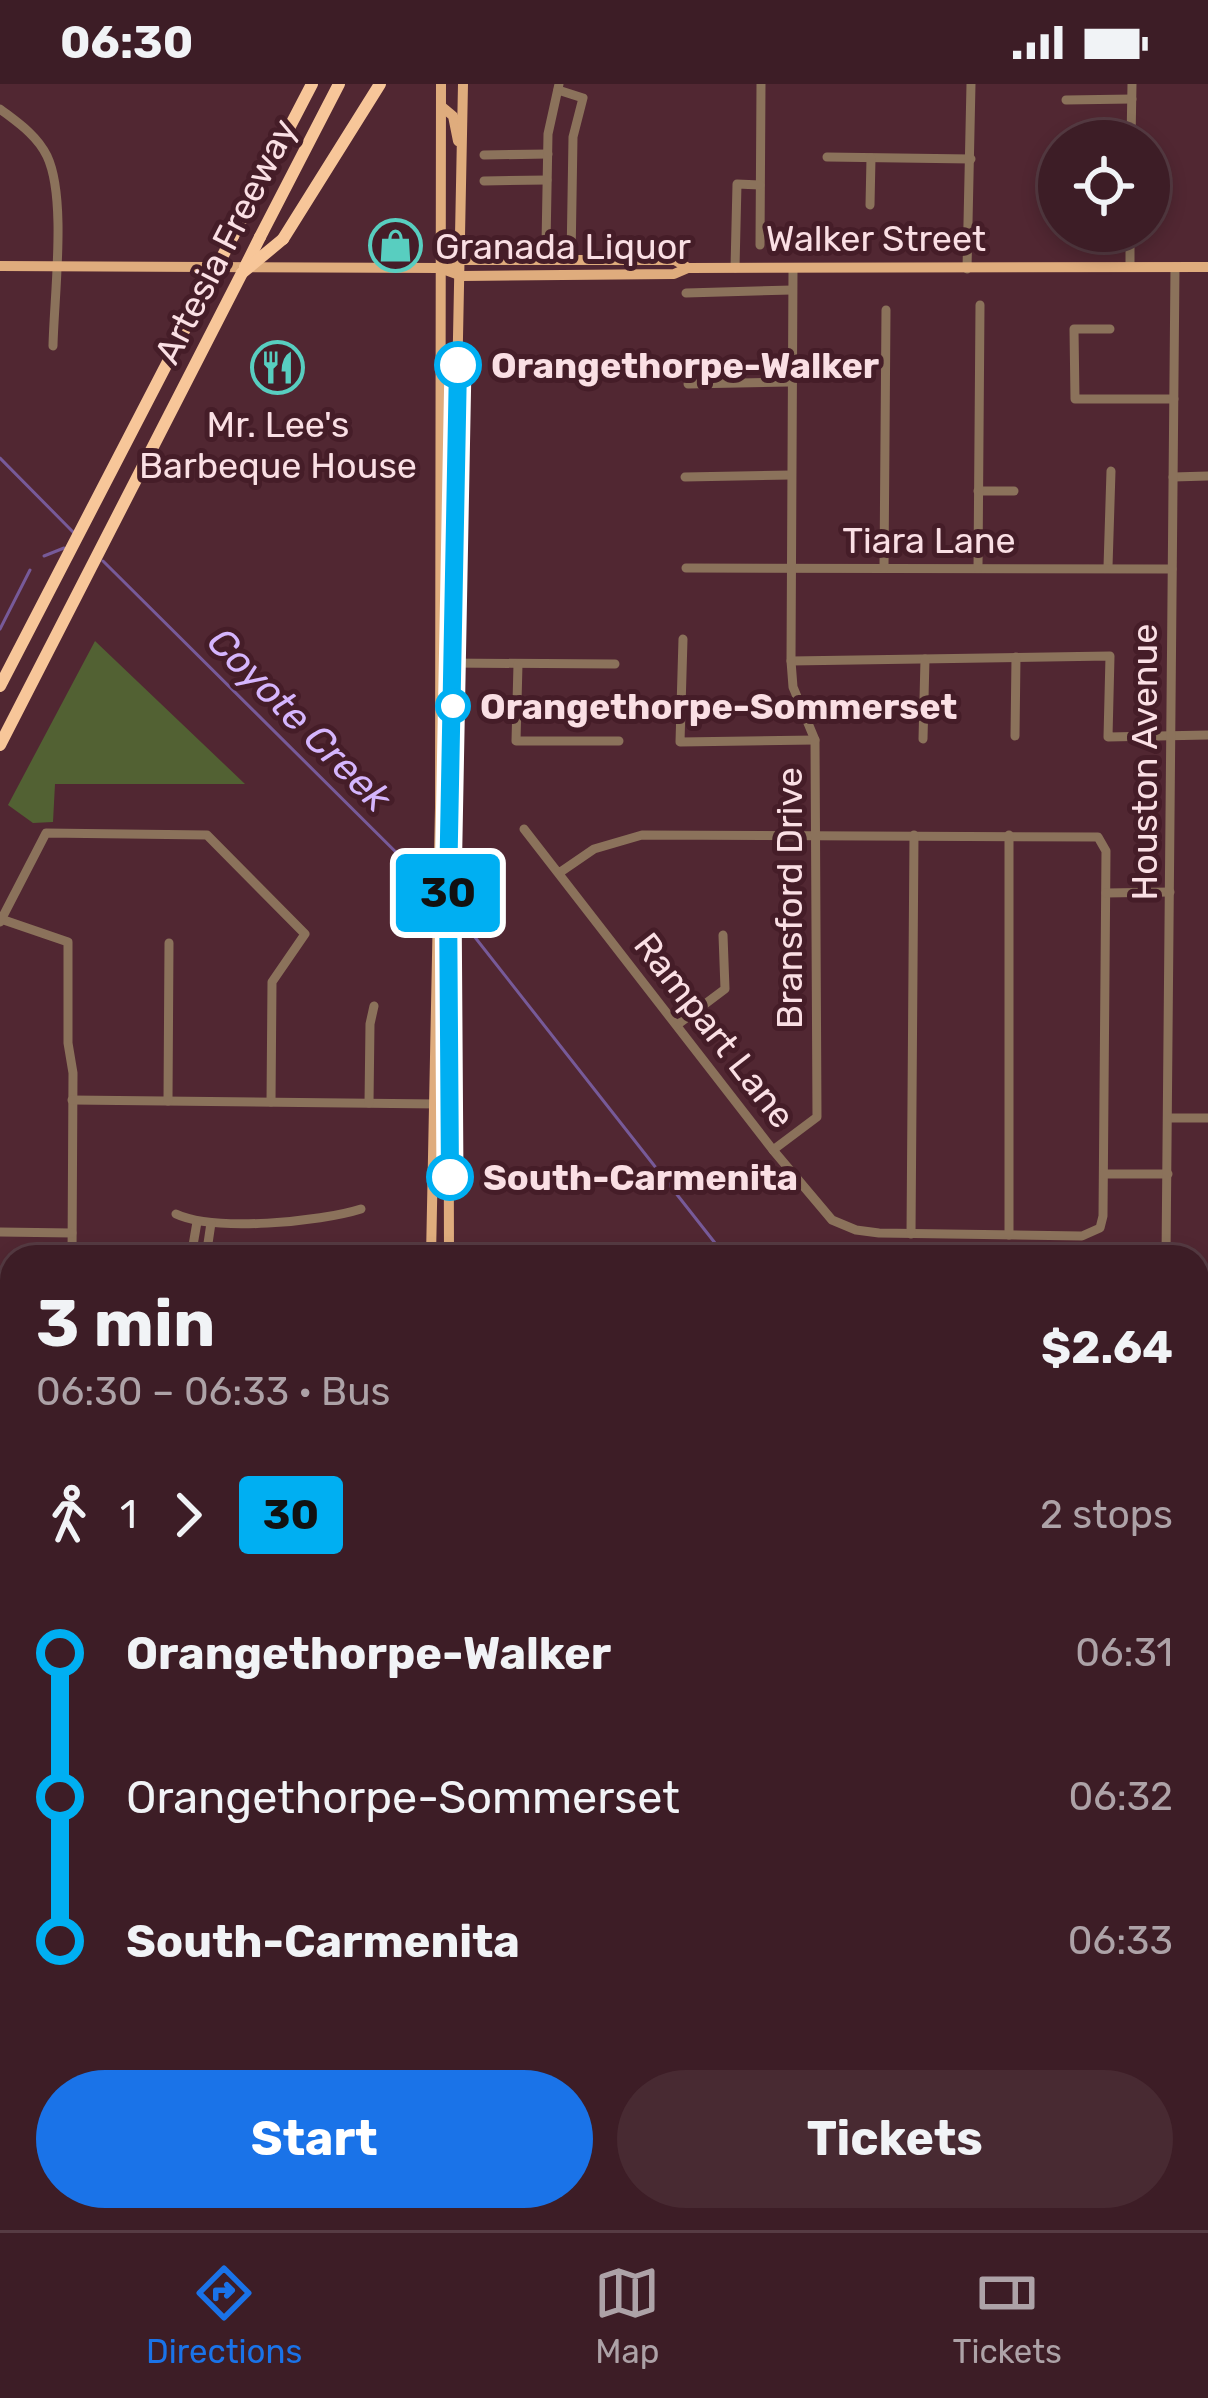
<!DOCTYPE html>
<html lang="en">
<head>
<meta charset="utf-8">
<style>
	body { margin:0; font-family:Rubik,sans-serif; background:#482a32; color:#f1f3f6; height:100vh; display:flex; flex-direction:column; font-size:45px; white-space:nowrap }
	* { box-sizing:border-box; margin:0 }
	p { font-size:39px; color:#ada2a7 }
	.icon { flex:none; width:66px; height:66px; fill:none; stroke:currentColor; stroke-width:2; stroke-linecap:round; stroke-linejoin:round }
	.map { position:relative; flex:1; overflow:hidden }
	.side { position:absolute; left:0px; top:1161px; width:1209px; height:987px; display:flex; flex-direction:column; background:#3d1d26; border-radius:36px 36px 0 0; box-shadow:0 6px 18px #0003,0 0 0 3px #563b43 }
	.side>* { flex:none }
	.badge { padding:0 24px; border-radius:9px; font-size:42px; line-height:78px }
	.fabs { position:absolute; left:1038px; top:36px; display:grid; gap:24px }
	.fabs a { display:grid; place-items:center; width:132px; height:132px; border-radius:50%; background:#3d1d26; box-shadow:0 6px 18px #0003,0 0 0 3px #563b43; font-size:60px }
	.map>.badge { position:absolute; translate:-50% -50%; box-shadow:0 0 0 6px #fff }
	.legs { display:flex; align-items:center; gap:18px; height:132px; padding:0 36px; font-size:39px }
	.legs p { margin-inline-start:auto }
	.head { display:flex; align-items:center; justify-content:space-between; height:204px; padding:0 36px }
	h1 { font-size:66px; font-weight:700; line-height:90px }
	.action { display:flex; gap:24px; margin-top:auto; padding:24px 36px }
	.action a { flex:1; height:138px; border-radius:72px; background:#1a73e8; color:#fff; font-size:48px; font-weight:700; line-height:138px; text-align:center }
	.action a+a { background:#482a32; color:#f1f3f6 }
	ul { padding:0 36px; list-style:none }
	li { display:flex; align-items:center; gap:42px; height:144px; font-size:45px }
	li i { display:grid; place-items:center; width:18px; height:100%; margin:0 15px; background:currentColor }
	li i::after { content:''; width:30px; height:30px; margin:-15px; border:9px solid; border-radius:50%; background:#3d1d26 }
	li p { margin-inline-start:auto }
	li:first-child i { background:linear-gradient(#0000 50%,currentColor 0) }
	li:last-child i { background:linear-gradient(currentColor 50%,#0000 0) }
	.status { display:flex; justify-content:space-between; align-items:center; height:84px; padding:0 60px; background:#3d1d26; direction:ltr }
	.status svg { height:33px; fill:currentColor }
	.tab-bar { display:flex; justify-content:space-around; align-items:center; height:168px; border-top:3px solid #563b43; background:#3d1d26; font-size:33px; color:#ada2a7 }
	.tab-bar a { display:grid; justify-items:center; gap:6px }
	.tab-bar .active { color:#1a73e8 }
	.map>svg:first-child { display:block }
	.green { fill:#526133 }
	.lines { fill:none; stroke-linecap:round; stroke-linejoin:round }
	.stream { stroke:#775a99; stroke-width:3 }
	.minor { stroke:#8b725b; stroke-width:9 }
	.major { stroke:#dfac7d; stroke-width:10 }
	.highway { stroke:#f7c699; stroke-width:12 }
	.highway-bridge { stroke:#f7c699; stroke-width:12 }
	.line-1-casing { stroke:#fff; stroke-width:27 }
	.line-1 { stroke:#00aff2; stroke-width:18 }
	.stop-1-dot { fill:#fff; stroke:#00aff2; stroke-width:6 }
	.labels { text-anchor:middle; stroke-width:10; stroke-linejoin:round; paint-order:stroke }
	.street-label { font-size:36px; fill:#fadfe4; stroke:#451d28 }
	.poi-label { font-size:36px; fill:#fadfe4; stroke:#451d28; text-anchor:start }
	.stop-label { font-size:36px; font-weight:bold; fill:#fadfe4; stroke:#451d28; text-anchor:start }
	.water-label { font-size:39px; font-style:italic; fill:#d5b5fd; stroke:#451d28 }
</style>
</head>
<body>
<div class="status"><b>06:30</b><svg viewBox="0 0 49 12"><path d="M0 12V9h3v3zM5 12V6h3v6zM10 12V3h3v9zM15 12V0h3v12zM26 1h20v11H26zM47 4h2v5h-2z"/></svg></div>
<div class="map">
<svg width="1208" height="2146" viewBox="0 0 1208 2146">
	<rect width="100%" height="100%" fill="#512732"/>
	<polygon class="green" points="95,557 245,700 55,700 53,738 33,739 8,721"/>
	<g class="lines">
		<g class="stream">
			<polyline points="0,374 75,450"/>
			<polyline points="44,472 64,464"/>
			<polyline points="103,477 432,804"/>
			<polyline points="0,545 30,486"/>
			<polyline points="452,824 726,1173"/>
			<polyline points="1197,1775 1208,1789"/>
		</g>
		<g class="minor">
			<polyline points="558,6 583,14 573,53 571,176"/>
			<polyline points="1066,16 1132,15"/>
			<path d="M0 25C17 38 37 51 47 72 67 114 54 212 53 262"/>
			<polyline points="1131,57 1132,0"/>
			<polyline points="484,71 548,70"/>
			<polyline points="827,73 971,75"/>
			<polyline points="484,97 547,96"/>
			<polyline points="870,121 871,74"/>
			<polyline points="546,160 548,50 559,0"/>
			<polyline points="760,161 761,0"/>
			<polyline points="1130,183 1130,147"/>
			<polyline points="735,184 737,100 760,101"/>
			<polyline points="967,185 971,0"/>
			<polyline points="686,209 792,206"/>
			<polyline points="1110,245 1074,245 1075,315 1174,315"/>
			<polyline points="688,300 790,298"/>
			<polyline points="685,393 791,391"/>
			<polyline points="1173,393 1208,392"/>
			<polyline points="978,407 1014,407"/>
			<polyline points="1108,483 1111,387"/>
			<polyline points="686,484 1172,485"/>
			<polyline points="884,484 886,226"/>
			<polyline points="978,484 980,221"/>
			<polyline points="683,555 680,658 815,656"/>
			<polyline points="791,577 1110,572 1108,653 1208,651"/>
			<polyline points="446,579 615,580"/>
			<polyline points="518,580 516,657 619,657"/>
			<polyline points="1015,652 1016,573"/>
			<polyline points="923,655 925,575"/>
			<polyline points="524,745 773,1066 832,1136 856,1146 879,1149 1082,1152 1100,1144 1103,1132 1106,767 1098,753 642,751 594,765 559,789"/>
			<polyline points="1106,809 1170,808"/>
			<polyline points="1,835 68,858 68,959 73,989 72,1173"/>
			<polyline points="0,838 46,749 207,751 305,850 272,898 271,1018"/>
			<polyline points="677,941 725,905 723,851"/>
			<polyline points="72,1016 438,1020"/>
			<polyline points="168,1017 169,859"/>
			<polyline points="369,1019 370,940 374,922"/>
			<polyline points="1168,1034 1208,1034"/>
			<polyline points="773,1066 817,1033 815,656 793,603 791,577 793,186"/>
			<polyline points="1104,1090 1168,1090"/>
			<path d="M176 1130C214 1148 320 1138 361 1125"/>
			<polyline points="0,1148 72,1149"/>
			<polyline points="911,1150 914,751"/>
			<polyline points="1009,1151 1009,751"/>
			<polyline points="191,1173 197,1138"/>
			<polyline points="206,1173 211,1139"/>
			<polyline points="1166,1173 1175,183"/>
			<polyline points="1197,1294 1208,1294"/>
			<polyline points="1,1350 12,1393"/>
			<polyline points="1197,1393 1208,1393"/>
			<polyline points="0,1460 12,1458"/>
			<polyline points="1197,1491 1208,1491"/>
			<polyline points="0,1560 12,1558"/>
			<polyline points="1197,1586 1208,1587"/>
			<polyline points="1197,1955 1208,1969"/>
			<polyline points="1197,2013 1208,2005"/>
			<polyline points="0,2077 12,2077"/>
			<polyline points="1153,2136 1153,2146"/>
			<polyline points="650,2146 650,2136"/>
			<polyline points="752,2146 752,2136"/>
			<polyline points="853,2146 853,2136"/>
			<polyline points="953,2146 953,2136"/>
			<polyline points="1054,2146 1054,2136"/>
		</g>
		<g class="major">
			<polyline points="441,22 453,32 458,57"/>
			<polyline points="0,182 440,184 462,192 674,190 688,184 1208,183"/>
			<polyline points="440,184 463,176 675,176 688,184"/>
			<polyline points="431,1173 440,723 441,0"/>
			<polyline points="449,1173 448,759 463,0"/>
			<polyline points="0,1210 12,1210"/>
			<polyline points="1197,1216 1208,1216"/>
			<polyline points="0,1229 12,1229"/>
			<polyline points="1197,1234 1208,1234"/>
			<polyline points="422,2146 422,2136"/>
			<polyline points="439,2146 439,2136"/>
		</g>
		<g class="highway">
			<polyline points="233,152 312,0"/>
			<polyline points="260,153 339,0"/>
			<polyline points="283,155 380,0"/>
			<polyline points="0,602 202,212"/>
			<polyline points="0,661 242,189"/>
		</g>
		<g class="highway-bridge">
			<polyline points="245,183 260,153"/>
			<polyline points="242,189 283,155"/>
			<polyline points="202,212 233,152"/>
		</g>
	</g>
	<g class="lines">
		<defs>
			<polyline id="line-1" points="450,1093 448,805 458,281"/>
		</defs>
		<use href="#line-1" class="line-1-casing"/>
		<use href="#line-1" class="line-1"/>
	</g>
	<defs>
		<symbol id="shop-ring" viewBox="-11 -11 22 22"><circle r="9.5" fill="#451d28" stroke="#58cec0" stroke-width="1.5"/><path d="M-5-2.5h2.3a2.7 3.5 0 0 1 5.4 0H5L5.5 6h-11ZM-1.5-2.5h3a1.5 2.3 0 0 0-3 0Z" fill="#58cec0"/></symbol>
		<symbol id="restaurant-ring" viewBox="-11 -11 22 22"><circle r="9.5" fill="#451d28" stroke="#58cec0" stroke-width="1.5"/><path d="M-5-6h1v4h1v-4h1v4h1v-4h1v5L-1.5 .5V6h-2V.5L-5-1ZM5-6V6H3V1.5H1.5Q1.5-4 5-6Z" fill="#58cec0"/></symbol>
	</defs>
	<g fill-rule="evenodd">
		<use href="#shop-ring" x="366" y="132" width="59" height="59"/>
		<use href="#restaurant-ring" x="248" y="254" width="59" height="59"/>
	</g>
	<g class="stop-1-dot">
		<circle cx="458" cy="281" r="21"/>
		<circle cx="453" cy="622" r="15"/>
		<circle cx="450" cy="1093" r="21"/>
	</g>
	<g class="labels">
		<g class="street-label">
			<text x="876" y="167">Walker Street</text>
			<text transform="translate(225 157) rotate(-63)" y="13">Artesia Freeway</text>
			<text x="929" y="469">Tiara Lane</text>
			<text transform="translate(1144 678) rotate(-90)" y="13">Houston Avenue</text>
			<text transform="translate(789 814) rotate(-90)" y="13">Bransford Drive</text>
			<text transform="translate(715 946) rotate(52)" y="13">Rampart Lane</text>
		</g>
		<g class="poi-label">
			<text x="435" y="175">Granada Liquor</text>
			<text x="278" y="353" text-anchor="middle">Mr. Lee's<tspan x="278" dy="41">Barbeque House</tspan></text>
		</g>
		<g class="stop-label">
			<text x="491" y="294">Orangethorpe-Walker</text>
			<text x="480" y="635">Orangethorpe-Sommerset</text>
			<text x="483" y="1106">South-Carmenita</text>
		</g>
		<g class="water-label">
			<text transform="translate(300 635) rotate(45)" y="14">Coyote Creek</text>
		</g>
	</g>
</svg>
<div class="fabs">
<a><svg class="icon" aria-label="locate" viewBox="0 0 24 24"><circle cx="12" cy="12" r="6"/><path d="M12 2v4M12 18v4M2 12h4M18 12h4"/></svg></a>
</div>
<b class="badge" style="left:448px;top:809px;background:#00aff2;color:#111">30</b>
<section class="side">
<div class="head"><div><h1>3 min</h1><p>06:30 – 06:33 · Bus</p></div><b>$2.64</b></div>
<div class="legs"><svg class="icon" aria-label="walk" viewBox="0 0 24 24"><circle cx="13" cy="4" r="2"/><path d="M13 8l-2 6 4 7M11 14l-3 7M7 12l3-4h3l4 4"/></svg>1<svg class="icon" aria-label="forward" viewBox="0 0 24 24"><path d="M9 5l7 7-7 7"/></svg><b class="badge" style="background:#00aff2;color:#111">30</b><p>2 stops</p></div>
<ul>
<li><i style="color:#00aff2"></i><b>Orangethorpe-Walker</b><p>06:31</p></li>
<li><i style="color:#00aff2"></i><span>Orangethorpe-Sommerset</span><p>06:32</p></li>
<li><i style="color:#00aff2"></i><b>South-Carmenita</b><p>06:33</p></li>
</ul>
<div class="action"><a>Start</a><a>Tickets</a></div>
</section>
</div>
<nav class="tab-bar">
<a class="active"><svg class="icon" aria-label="directions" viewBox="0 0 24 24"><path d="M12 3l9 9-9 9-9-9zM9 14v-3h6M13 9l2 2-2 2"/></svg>Directions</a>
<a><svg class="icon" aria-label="map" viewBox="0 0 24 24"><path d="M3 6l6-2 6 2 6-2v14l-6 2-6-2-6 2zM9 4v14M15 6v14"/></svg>Map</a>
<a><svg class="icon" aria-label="tickets" viewBox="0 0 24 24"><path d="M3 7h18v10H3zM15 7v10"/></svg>Tickets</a>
</nav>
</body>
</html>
